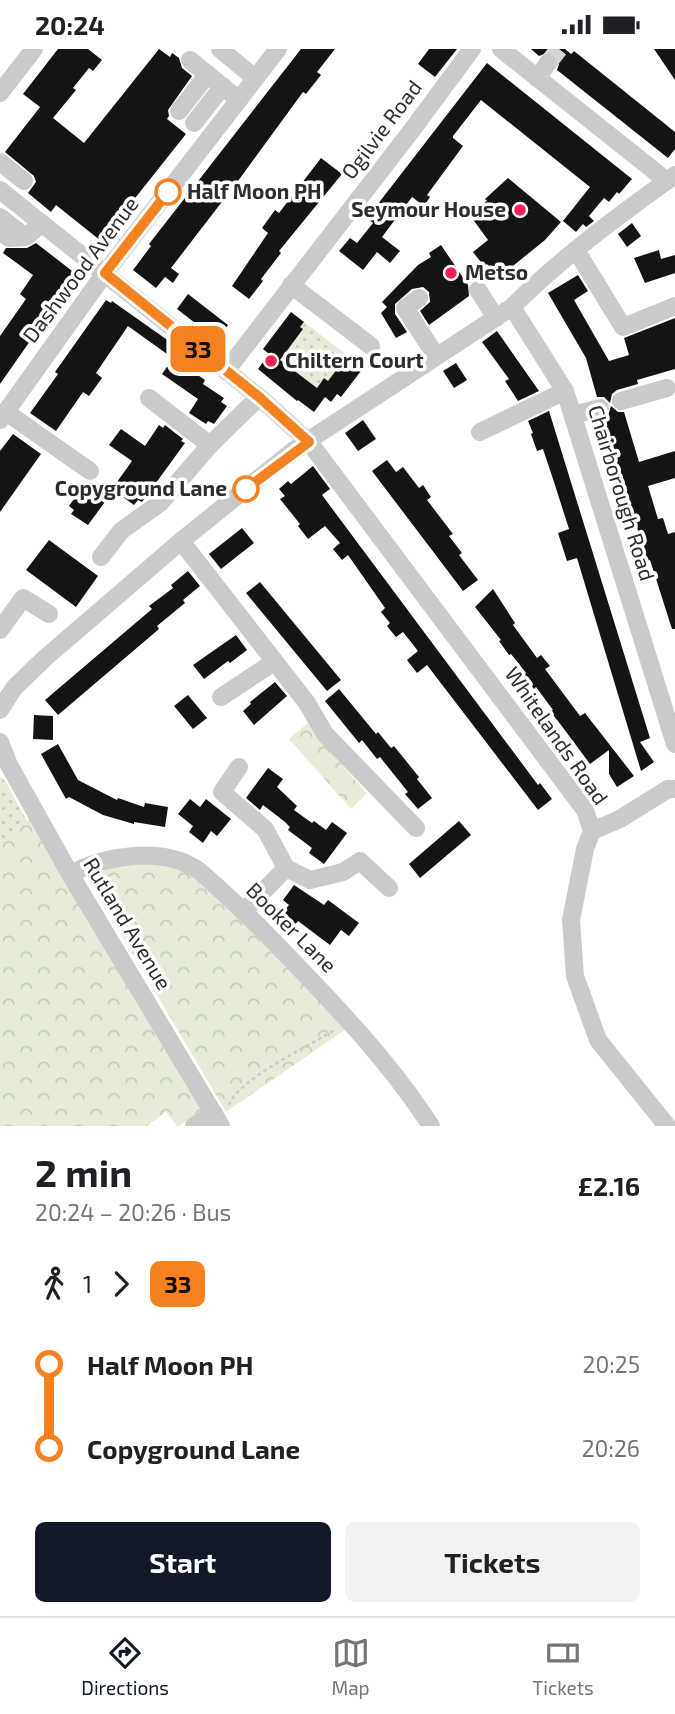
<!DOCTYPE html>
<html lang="en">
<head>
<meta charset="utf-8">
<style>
	body { margin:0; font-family:"Exo 2",sans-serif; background:#f2f2f2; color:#202124; height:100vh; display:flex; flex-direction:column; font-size:26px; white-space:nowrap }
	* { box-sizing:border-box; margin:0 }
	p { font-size:23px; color:#757577 }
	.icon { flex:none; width:38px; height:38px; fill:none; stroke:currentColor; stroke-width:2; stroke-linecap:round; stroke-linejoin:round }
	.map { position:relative; height:1077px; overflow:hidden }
	.panel { display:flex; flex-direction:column; background:#fff; flex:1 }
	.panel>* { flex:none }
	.badge { padding:0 14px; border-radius:10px; font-size:24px; line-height:46px }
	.map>.badge { position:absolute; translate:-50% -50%; box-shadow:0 0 0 4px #fff }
	.legs { display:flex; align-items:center; gap:10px; height:77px; padding:0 35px; font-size:23px }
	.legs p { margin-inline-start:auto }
	.headline { display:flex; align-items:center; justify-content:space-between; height:119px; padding:0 35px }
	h1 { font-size:38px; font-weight:700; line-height:52px }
	.button { display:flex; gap:14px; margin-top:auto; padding:14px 35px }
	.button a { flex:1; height:80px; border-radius:10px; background:#111827; color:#fff; font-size:28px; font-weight:700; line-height:80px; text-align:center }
	.button a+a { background:#f2f2f2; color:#202124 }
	ul { padding:0 35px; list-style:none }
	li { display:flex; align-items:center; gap:24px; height:84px; font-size:26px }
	li i { display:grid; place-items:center; width:10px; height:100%; margin:0 9px; background:currentColor }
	li i::after { content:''; width:18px; height:18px; margin:-9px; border:5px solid; border-radius:50%; background:#fff }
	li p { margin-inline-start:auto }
	li:first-child i { background:linear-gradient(#0000 50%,currentColor 0) }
	li:last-child i { background:linear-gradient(currentColor 50%,#0000 0) }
	.status { display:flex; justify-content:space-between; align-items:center; height:49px; padding:0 35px; background:#fff; direction:ltr }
	.status svg { height:19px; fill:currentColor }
	.menu { display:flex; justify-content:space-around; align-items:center; height:98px; border-top:2px solid #e0e0e0; background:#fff; font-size:19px; color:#757577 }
	.menu a { display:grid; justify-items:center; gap:4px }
	.menu .current { color:#111827 }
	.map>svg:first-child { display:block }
	.park { fill:url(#park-crowns) }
	.garden { fill:url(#garden-dots) }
	.building { fill:#141414 }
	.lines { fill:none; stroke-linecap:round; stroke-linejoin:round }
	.minor-tunnel { stroke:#d5d5d5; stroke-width:18; stroke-dasharray:18 9; stroke-linecap:butt }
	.path { stroke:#cacaca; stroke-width:2.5; stroke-dasharray:3.5 3.5; stroke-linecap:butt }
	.minor { stroke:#cacaca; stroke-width:18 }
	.line-1-casing { stroke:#fff; stroke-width:16 }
	.line-1 { stroke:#f58220; stroke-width:10 }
	.stop-1-dot { fill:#fff; stroke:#f58220; stroke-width:3.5 }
	.poi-dot { fill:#f22055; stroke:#fff; stroke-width:2.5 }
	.labels { text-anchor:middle; stroke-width:7; stroke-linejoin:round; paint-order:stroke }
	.street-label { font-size:21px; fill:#2d2d2d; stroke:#fff }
	.stop-label { font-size:21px; font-weight:bold; fill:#2d2d2d; stroke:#fff; text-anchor:start }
	.poi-label { font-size:21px; font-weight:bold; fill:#2d2d2d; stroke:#fff; text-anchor:start }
</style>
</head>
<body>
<div class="status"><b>20:24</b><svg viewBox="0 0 49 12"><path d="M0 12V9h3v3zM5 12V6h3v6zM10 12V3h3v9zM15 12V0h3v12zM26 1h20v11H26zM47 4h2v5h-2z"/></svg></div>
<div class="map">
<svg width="675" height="1077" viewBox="0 0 675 1077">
	<defs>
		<pattern id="park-crowns" width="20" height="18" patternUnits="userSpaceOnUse" patternTransform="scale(1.75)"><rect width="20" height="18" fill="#e6ecd9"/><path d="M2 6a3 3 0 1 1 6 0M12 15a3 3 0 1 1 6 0" fill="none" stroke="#c6cbbb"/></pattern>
		<pattern id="garden-dots" width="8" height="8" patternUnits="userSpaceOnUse" patternTransform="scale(1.75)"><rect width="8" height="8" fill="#e6ecd9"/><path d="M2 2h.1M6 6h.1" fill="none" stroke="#c6cbbb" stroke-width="1.8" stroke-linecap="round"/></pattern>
	</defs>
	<rect width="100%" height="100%" fill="#fff"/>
	<g class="park">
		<polygon points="308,674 318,689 367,744 351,760 289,690"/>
		<polygon points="32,768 204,1060 179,1077 177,1077 166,1063 147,1077 0,1077 0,793"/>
		<path d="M162 811 200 828 346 980 226 1063 94 839 95 828C111 812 142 813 162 811Z"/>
	</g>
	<g class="garden">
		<path d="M304 273 351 309 331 334 324 329 315 342C304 328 294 320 278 314L287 302 286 296 289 298 303 280 300 278Z"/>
		<polygon points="0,727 6,733 27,772 0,793"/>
	</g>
	<g class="building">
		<polygon points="58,0 88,0 102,11 93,22 89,19 73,39 76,41 53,69 84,94 159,0 170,8 172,4 179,9 182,19 192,27 168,61 169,67 167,70 186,85 101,192 56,156 51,163 28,144 36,133 34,127 5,103 40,58 23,45"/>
		<polygon points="301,0 335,0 317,23 321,26 306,45 303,43 238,132 171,219 179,225 173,234 165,228 156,239 133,221 151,197 149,195"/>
		<polygon points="429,0 457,0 435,28 418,15"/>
		<polygon points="531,0 565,0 571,5 574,2 675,83 675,100 668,109 557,21 559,15 555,5 549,3 539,7"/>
		<polygon points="654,0 675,0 675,31"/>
		<polygon points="487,14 632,130 619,145 617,143 609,153 604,149 589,167 594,172 586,178 583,175 576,183 563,172 590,138 481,51 453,87 453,89 463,97 427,146 430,148 424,157 412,148 382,188 400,202 390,214 377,203 363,221 339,202 350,189 357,194 373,174 367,169"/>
		<polygon points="321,109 342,125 279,202 281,204 261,230 263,232 249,250 232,237 268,184 262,179 275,161 279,164"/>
		<polygon points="508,129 561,173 545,191 498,229 487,215 484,217 473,203 488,191 469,165 487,152 485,150"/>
		<polygon points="632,174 641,187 627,198 618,185"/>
		<polygon points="36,194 76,225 75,232 66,246 63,245 0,335 0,287 26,250 20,245 33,226 3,204 6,199 27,199"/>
		<polygon points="441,196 468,236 469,247 429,276 420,262 430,253 429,243 423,238 412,240 395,255 395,265 407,283 396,289 381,264 387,258 382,253 418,216 431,208 429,204"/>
		<polygon points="659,201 661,210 675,206 675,224 645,234 634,209"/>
		<polygon points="578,226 588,242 574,251 609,312 629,306 624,289 675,269 675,320 637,331 638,335 617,341 612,345 610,354 604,348 597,348 586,309 548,244"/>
		<polygon points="188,245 228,276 217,291 177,260"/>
		<polygon points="106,251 111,254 112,252 173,295 167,305 128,277 96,324 102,329 89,347 83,343 56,382 30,364 58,325 55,323"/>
		<polygon points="291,263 304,273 300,278 303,280 280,311 317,339 324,329 328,332 344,311 347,313 351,309 364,318 341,348 337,345 331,353 325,348 314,363 298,351 297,352 258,320 269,305 263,300"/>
		<polygon points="497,282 539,342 518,352 505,332 509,330 482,293"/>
		<polygon points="173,309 205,331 203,335 224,349 221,353 227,357 214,375 208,372 206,375 189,364 198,350 162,325"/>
		<polygon points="456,314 467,331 454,339 443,322"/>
		<polygon points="611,357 618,363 624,363 639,413 675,402 675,429 648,437 658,470 663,469 668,485 675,483 675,580 672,580 650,511 647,512 621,424 618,425 603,370 608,367"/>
		<polygon points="549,362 650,689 640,693 654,713 641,722 577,509 567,512 558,484 569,480 554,433 543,400 537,402 531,385 533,384 528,372"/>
		<polygon points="363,371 376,390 358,402 345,384"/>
		<polygon points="159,376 163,379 165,376 183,390 181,392 185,394 142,453 138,451 134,456 112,440 132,412 109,396 121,380 145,397"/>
		<polygon points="13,385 41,405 0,463 0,402"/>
		<polygon points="387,411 396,423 403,418 419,439 423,436 431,448 427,451 453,485 449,487 462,504 459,506 478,531 463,542 372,422"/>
		<polygon points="313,417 330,440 322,446 538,736 540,734 552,750 538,761 427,616 417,624 407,611 418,602 403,583 396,588 387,577 390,574 381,563 385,559 348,506 342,511 333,500 340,494 325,477 308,490 298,477 300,475 280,450 285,447 279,440 288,432 291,435"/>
		<polygon points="90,438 107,450 88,476 71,465 74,461 69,457 82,439 87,442"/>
		<polygon points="242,479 254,494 221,520 209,505"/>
		<polygon points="49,491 98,527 76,558 26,521"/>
		<polygon points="188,522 200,537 183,551 185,554 157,577 159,580 58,666 45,651 152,560 149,557 173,539 171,536"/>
		<polygon points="260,533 341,631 327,642 246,544"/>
		<polygon points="493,540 515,574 513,576 537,609 541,606 550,617 545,620 580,667 585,664 634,727 617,738 609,725 609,701 590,715 561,676 550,662 553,661 536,638 534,640 523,626 526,624 511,605 509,606 499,592 501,591 475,558"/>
		<polygon points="236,586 247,601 230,614 228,612 204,630 193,616"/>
		<polygon points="275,633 287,647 254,676 243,662 251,655 250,653"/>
		<polygon points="339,640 376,685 378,683 391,699 394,697 419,728 417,730 432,749 418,760 405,745 408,743 380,708 377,710 362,691 359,694 325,652"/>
		<polygon points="188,646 207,669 193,680 174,657"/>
		<polygon points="34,666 53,667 53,691 33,690"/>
		<polygon points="58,695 78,731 117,751 118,749 144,758 145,754 168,758 165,778 134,773 134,775 103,766 69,748 66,750 41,705"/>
		<polygon points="268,719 283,730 277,738 297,757 294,761 312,774 314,772 326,781 332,773 347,784 324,815 309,804 312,799 288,781 290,778 285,773 263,756 260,761 246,749"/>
		<polygon points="190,750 200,758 206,750 231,770 217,787 211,782 203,794 189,783 193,777 178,765"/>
		<polygon points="459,772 471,786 420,829 409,815"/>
		<polygon points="294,836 324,856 328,851 359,874 349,887 341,881 330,896 298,872 294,877 280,867 289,856 283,851"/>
	</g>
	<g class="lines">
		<polyline class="minor-tunnel" points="548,14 559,0"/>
		<path class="path" d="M229 1056C239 1029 310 997 336 980"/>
		<g class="minor">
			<polyline points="220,0 255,29"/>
			<polyline points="501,0 667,132"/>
			<polyline points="190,11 239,51"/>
			<polyline points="537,29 548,14"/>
			<polyline points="0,44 34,0"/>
			<polyline points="179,62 208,25"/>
			<polyline points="194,74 223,37"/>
			<polyline points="0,113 24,132"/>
			<polyline points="0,141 259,348 309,393 585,761 592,782 585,800 571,871 575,927 598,991 667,1077"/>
			<polyline points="0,168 22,185"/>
			<polyline points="0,182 9,189 26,188 42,174"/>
			<polyline points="576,201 623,278 675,257"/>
			<polyline points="291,236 371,297"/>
			<polyline points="478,241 496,269"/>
			<polyline points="419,249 405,259 436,307"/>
			<polyline points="512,258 565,342 675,695"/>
			<polyline points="226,322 412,81 472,0"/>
			<polyline points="621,352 667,339"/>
			<polyline points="6,363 90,422"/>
			<polyline points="573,366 600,359"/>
			<polyline points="0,371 105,224 278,0"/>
			<polyline points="480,383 565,342"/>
			<polyline points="210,396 259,348"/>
			<polyline points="181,492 307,654 325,685 416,779"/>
			<polyline points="101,508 121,482 160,454 210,396 149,349"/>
			<polyline points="0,581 23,549 49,565"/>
			<polyline points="221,648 274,613"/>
			<path d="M0 661 14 639 45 609 181 492 294 401 512 258C561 209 618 167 675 126"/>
			<polyline points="0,693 9,716 70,825 221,1077"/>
			<polyline points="239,718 222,743 265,780 286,819 310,831 343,823 360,812 389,839"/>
			<polyline points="592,782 620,770 668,740 675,740"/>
			<path d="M70 825C104 807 158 798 193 818 201 822 207 829 214 835 235 854 255 873 275 894 331 952 387 1009 431 1077"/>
			<polyline points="244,862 286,819"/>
			<polyline points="194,1077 214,1064"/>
		</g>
	</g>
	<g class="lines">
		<defs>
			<polyline id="line-1" points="168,143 105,224 259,348 309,393 246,440"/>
		</defs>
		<use href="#line-1" class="line-1-casing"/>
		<use href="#line-1" class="line-1"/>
	</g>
	<g class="stop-1-dot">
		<circle cx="168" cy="143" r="12"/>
		<circle cx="246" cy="440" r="12"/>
	</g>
	<g class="poi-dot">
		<circle cx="520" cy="161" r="7"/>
		<circle cx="451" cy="224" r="7"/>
		<circle cx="271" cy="312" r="7"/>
	</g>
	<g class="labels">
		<g class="street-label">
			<text transform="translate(382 81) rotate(-53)" y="7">Ogilvie Road</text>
			<text transform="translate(81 221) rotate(-53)" y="7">Dashwood Avenue</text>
			<text transform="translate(621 444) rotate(73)" y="7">Chairborough Road</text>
			<text transform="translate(556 687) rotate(55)" y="7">Whitelands Road</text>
			<text transform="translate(127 875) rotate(59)" y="7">Rutland Avenue</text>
			<text transform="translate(291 879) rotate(45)" y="7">Booker Lane</text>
		</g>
		<g class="stop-label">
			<text x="187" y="150">Half Moon PH</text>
			<text x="227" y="447" text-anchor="end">Copyground Lane</text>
		</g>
		<g class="poi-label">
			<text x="506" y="168" text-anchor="end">Seymour House</text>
			<text x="465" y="231">Metso</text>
			<text x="285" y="319">Chiltern Court</text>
		</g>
	</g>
</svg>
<b class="badge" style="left:198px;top:300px;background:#f58220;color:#111">33</b>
</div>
<section class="panel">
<div class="headline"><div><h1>2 min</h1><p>20:24 – 20:26 · Bus</p></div><b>£2.16</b></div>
<div class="legs"><svg class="icon" aria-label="walk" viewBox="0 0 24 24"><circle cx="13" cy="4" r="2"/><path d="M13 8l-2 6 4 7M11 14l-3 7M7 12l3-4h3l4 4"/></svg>1<svg class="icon" aria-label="forward" viewBox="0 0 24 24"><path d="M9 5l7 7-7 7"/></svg><b class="badge" style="background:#f58220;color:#111">33</b></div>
<ul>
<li><i style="color:#f58220"></i><b>Half Moon PH</b><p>20:25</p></li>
<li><i style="color:#f58220"></i><b>Copyground Lane</b><p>20:26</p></li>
</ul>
<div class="button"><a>Start</a><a>Tickets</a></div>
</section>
<nav class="menu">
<a class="current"><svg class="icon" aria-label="directions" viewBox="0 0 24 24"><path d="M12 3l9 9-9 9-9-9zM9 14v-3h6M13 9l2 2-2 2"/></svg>Directions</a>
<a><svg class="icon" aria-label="map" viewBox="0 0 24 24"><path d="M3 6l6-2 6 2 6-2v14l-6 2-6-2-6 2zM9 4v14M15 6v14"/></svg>Map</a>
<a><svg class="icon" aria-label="tickets" viewBox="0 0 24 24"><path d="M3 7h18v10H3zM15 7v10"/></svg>Tickets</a>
</nav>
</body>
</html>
